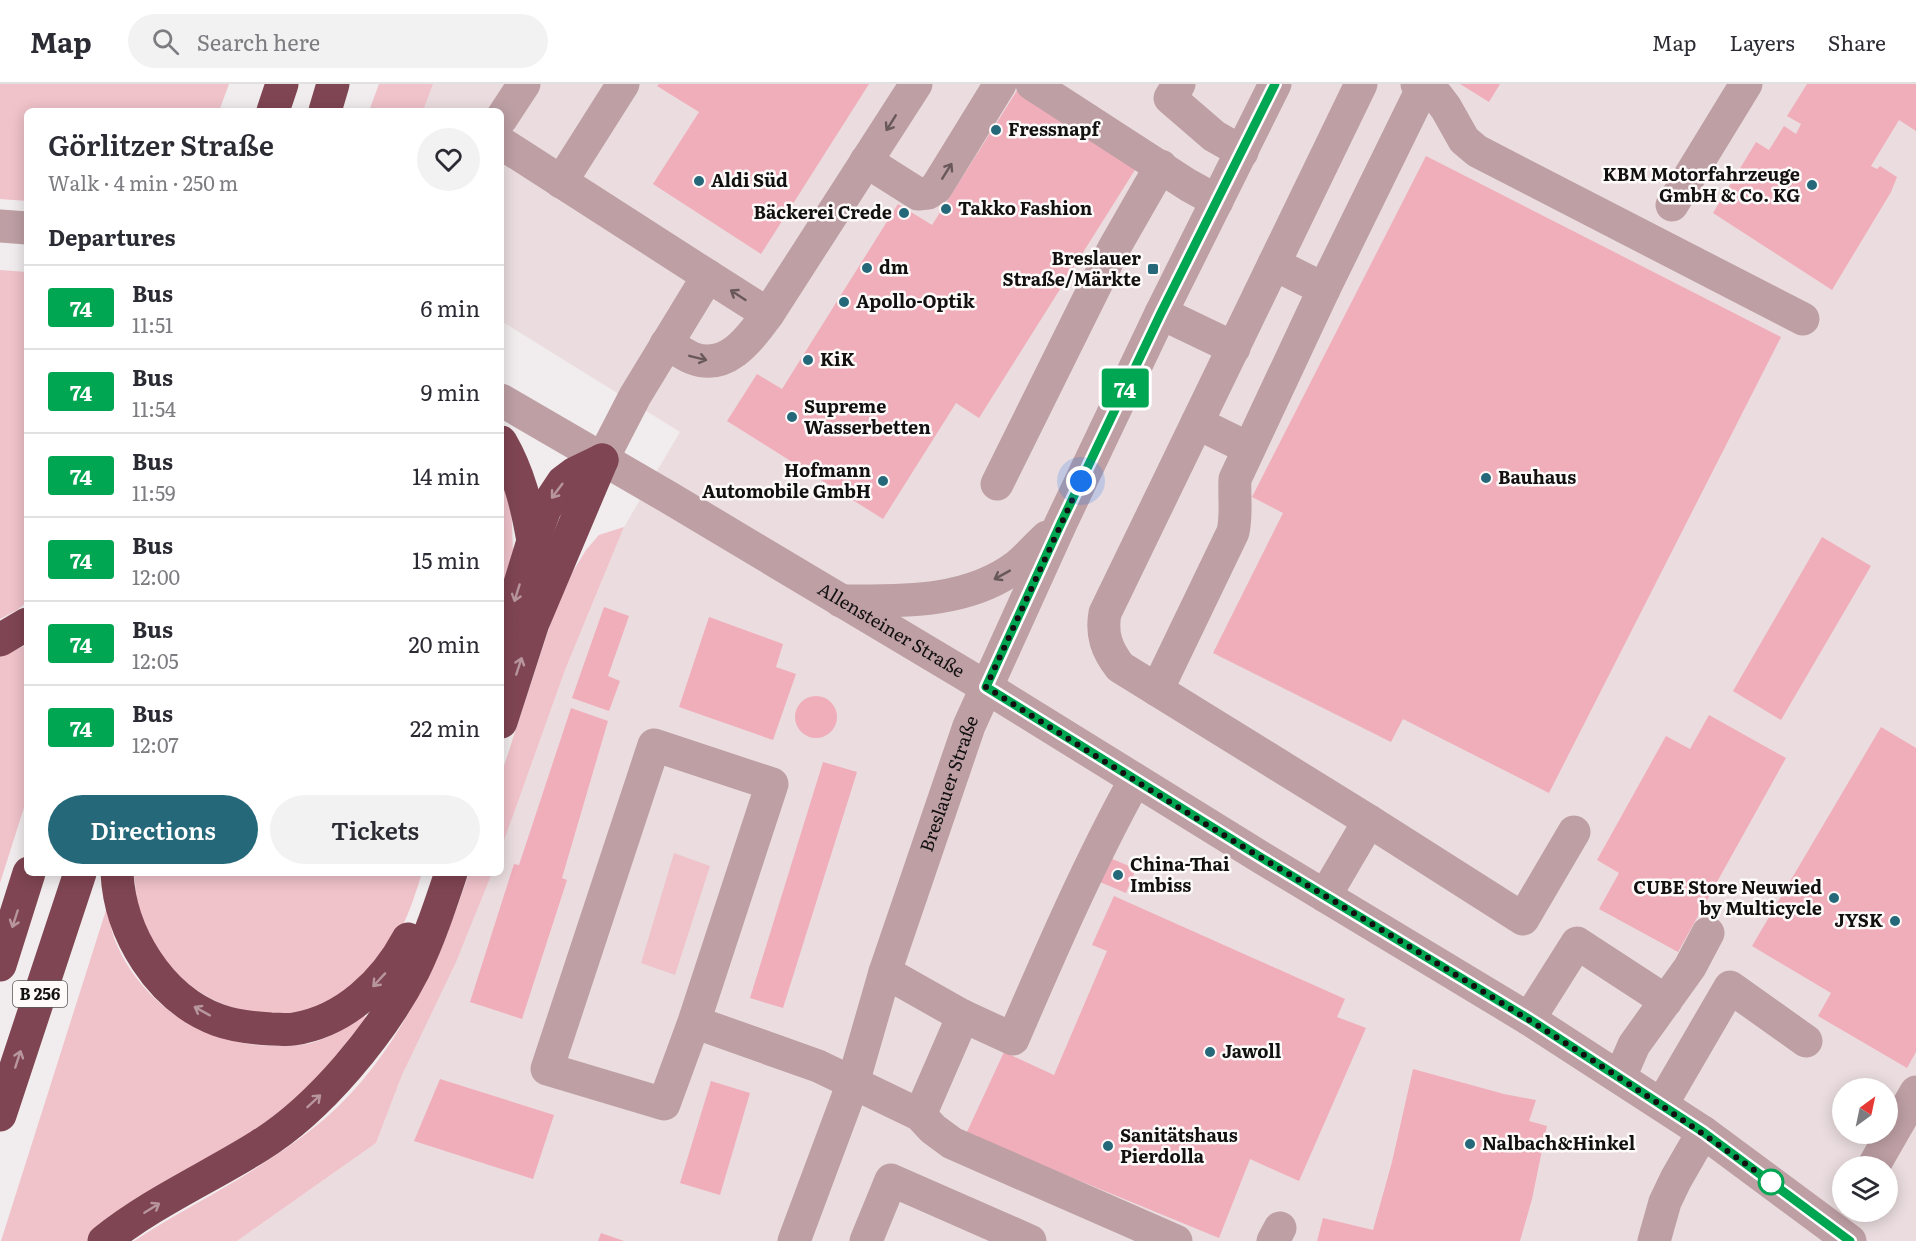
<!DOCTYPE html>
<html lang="en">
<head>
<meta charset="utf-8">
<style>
	body { margin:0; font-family:Literata,serif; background:#f2f2f3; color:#2b2b33; height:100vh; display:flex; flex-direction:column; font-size:22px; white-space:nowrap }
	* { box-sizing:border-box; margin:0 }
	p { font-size:20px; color:#7c7c81 }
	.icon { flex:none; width:33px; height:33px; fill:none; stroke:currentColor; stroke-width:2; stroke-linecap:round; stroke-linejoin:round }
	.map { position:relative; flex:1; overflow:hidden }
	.details { position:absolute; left:24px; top:24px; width:480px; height:768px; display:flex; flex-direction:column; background:#fff; border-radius:9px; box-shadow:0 3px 15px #0003 }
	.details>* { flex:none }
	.badge { padding:0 12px; border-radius:4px; font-size:21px; line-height:39px }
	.needle { width:39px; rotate:33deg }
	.buttons { position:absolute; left:1832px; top:994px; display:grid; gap:12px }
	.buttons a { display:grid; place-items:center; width:66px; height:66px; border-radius:50%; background:#fff; box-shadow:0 3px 15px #0003; font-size:30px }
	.you { position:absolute; width:30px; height:30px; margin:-15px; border:4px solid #fff; border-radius:50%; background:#1a73e8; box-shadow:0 0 0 9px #1a73e833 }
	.map>.badge { position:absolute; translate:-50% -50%; box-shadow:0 0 0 3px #fff }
	h2 { padding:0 24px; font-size:22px; line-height:54px }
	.round { display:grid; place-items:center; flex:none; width:63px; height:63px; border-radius:32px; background:#f2f2f3 }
	.overview { display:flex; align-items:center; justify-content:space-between; height:102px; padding:0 24px }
	h1 { font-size:28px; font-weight:600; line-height:45px }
	.action { display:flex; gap:12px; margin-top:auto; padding:12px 24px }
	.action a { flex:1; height:69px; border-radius:36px; background:#25687a; color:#fff; font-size:24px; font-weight:600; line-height:69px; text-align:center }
	.action a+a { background:#f2f2f3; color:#2b2b33 }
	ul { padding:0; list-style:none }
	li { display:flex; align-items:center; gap:18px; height:84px; padding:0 24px; border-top:2px solid #e1e1e2 }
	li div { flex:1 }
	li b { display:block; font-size:22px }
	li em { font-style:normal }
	li .badge { min-width:66px; font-weight:700; text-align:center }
	header { display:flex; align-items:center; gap:36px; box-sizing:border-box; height:84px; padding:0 30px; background:#fff; border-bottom:2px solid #e1e1e2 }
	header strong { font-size:28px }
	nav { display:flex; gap:33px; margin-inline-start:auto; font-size:21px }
	.search { width:420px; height:54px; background:#f2f2f3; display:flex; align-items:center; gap:15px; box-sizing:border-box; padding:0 21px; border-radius:33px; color:#7c7c81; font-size:22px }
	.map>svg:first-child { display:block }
	.built { fill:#ebdddf; fill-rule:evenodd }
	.green { fill:#f0c2ca }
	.building { fill:#f0adba }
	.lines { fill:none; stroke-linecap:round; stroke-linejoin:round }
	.minor { stroke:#bd9fa4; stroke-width:33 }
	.highway { stroke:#7f4552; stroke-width:33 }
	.oneway { stroke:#68585a }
	.oneway2 { stroke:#b8969e }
	.line-casing { stroke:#fff; stroke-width:14 }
	.line { stroke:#00a651; stroke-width:9 }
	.walk { stroke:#121011; stroke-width:6; stroke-dasharray:0 10.8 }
	.poi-dot { fill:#25687a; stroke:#fefafa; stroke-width:2 }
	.stop-dot { fill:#fff; stroke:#00a651; stroke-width:3 }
	.labels { text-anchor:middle; stroke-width:5; stroke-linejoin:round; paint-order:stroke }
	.shield { fill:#fefafa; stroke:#595657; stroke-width:1.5 }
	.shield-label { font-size:16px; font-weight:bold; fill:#121011 }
	.poi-label { font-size:18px; font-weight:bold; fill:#121011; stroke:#fefafa; text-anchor:start }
	.street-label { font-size:18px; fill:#121011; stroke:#fefafa }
</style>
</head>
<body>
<header>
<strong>Map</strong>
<div class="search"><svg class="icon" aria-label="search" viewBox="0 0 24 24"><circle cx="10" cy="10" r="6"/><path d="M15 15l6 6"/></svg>Search here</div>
<nav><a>Map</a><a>Layers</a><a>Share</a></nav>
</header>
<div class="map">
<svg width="1916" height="1157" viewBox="0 0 1916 1157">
	<rect width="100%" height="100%" fill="#f1eced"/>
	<path class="built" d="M433 0H1916V1157H237L376 1059 402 991 492 789H501V765L520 711 565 586 624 443 680 348 501 237V27H423ZM1842 1005H1887V1050H1842ZM1842 1083H1887V1128H1842Z"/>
	<g class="green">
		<polygon points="0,0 229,0 219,27 27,27 27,117 0,115"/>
		<polygon points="379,0 433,0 423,27 369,27"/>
		<polygon points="0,186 27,188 27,518 17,526 0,535"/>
		<polygon points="501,387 511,418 513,467 501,524"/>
		<polygon points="624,443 565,586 501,765 501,691 553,532 572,489 586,466 599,451"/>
		<polygon points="27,561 27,714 0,799 0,572"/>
		<polygon points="674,769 710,782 675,891 641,879"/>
		<path d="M134 789H422C416 808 410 827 401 845 387 872 347 912 319 923 248 947 174 910 145 843 137 827 136 807 134 789Z"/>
		<path d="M469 789H492L456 878 402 991 376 1059 237 1157H134C178 1128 226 1105 270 1075 290 1062 311 1047 329 1031 398 969 440 876 469 789Z"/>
		<path d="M107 823C110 835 111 848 116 859 143 922 207 962 275 962 286 962 300 962 311 959 330 954 346 942 363 931L371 937 352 962 261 1045 117 1134 87 1157H1Z"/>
	</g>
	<g class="building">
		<polygon points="659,0 869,0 761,170 653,100 699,28 657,2"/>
		<polygon points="1460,0 1500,0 1489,18"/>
		<polygon points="1807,0 1916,0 1916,47 1899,36 1871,82 1877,85 1880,82 1897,93 1891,108 1832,206 1713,129 1756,58 1769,66 1784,42 1796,50 1801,40 1787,32"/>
		<polygon points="1018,5 1138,81 979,334 956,319 883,435 727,337 757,290 782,305 898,120 932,141"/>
		<polygon points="1426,72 1781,253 1549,709 1403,635 1391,658 1213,569 1283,429 1252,413"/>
		<polygon points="1822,453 1871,482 1781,636 1733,607"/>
		<polygon points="604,523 629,532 608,592 620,597 609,627 572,614"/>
		<polygon points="709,533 783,560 776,583 796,590 773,656 679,623"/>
		<circle cx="816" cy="633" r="21"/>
		<polygon points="571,624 608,637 562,794 567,796 522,935 470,918 514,780 519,781"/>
		<polygon points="1709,631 1786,674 1678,868 1599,825 1619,789 1597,776 1666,652 1690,665"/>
		<polygon points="1881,643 1916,664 1916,968 1907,984 1818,932 1831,909 1752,862"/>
		<polygon points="823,678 857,688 783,924 750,914"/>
		<polygon points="1110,774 1136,785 1126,809 1100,798"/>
		<polygon points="1114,812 1345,915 1337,933 1366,944 1299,1097 1250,1075 1219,1154 966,1050 1004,968 1054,991 1107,867 1092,861"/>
		<polygon points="1413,985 1504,1010 1536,1016 1529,1037 1547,1042 1532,1115 1520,1157 1317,1157 1323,1134 1373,1146 1392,1078"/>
		<polygon points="440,995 554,1031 533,1095 414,1057"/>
		<polygon points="711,997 750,1009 720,1111 680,1099"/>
		<polygon points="601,1149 624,1157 598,1157"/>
	</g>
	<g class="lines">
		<g class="minor">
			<polyline points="1032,0 1188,101 1217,117"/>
			<polyline points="1179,0 1170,14 1214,52 1242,68"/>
			<path d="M1361 0 1105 529C1101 551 1107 566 1120 583L1369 737 1523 835 1574 748"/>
			<polyline points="1423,3 1437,12 1446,24 1464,56 1477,67 1803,235"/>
			<polyline points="501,35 524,0"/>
			<polyline points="501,59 708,192 635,312 602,376"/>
			<polyline points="866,77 918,110 928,109 936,104 1000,0"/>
			<polyline points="561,98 623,0"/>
			<polyline points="1672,121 1746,0"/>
			<polyline points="0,142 27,144"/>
			<polyline points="1274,180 1324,205"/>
			<polyline points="708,192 768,230"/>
			<polyline points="1161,229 1234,264"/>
			<path d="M666 260C675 264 683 270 692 274 727 288 750 254 768 230L916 0"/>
			<path id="s1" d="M501 316 668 413 986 603 1262 774 1529 935 1703 1048 1850 1157"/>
			<polyline points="1197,339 1248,364"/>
			<polyline points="997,400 1113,166 1161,82"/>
			<path d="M841 517C900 517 967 520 1017 482 1028 473 1037 462 1047 453"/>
			<path d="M1157 606 1233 448C1237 430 1234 413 1235 395L1324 205 1423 3 1417 0"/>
			<polyline points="1325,812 1369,737"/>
			<path d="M885 888 963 932 1013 955C1051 867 1089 779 1135 696"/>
			<polyline points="1529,935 1577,859 1666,917"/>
			<polyline points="694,938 772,700 654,661 547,985 664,1020 694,938 818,982 920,1031 963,932"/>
			<polyline points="1620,993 1634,961 1690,883 1708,849"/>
			<polyline points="1662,1020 1730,903 1806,957"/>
			<polyline points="920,1031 933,1045 952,1059 1176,1157"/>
			<polyline points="1873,1083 1916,1008"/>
			<path id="s2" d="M794 1157 853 999 885 888 969 642 1061 439 1161 229 1275 0"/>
			<polyline points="866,1157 891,1096 1030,1157"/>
			<polyline points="1273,1157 1280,1144"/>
			<polyline points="1654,1157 1665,1118 1676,1095 1703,1048"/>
		</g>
		<g class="highway">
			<polyline points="273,27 282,0"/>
			<polyline points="325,27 333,0"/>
			<path d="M501 358C519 389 527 422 533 457"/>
			<polyline points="0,556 27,540"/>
			<polyline points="501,561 533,457 545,425 563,398 575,389 602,376"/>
			<polyline points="501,638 533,539 602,376"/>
			<path d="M117 789C120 849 159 914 218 936 234 942 254 944 271 945 279 945 287 946 294 945 345 937 385 898 408 855"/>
			<polyline points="0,881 29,789"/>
			<polyline points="0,1031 80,789"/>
			<path d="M104 1157C151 1119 208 1094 259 1062 319 1025 382 949 414 886 429 855 440 822 451 789"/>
		</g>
	</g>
	<defs><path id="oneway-shaft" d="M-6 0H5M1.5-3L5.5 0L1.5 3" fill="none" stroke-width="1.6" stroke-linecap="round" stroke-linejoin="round" transform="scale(1.5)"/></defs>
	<g class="oneway">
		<use href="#oneway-shaft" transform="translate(891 39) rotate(122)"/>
		<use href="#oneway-shaft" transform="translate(947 87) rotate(-58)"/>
		<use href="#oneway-shaft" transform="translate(738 211) rotate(-147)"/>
		<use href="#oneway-shaft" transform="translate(698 274) rotate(14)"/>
		<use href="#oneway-shaft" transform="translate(1002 491) rotate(151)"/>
	</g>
	<g class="oneway2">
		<use href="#oneway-shaft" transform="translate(557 407) rotate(127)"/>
		<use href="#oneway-shaft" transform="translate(517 509) rotate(107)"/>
		<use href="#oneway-shaft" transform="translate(519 582) rotate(-72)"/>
		<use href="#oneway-shaft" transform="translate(15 835) rotate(108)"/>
		<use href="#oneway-shaft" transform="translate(379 896) rotate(133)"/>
		<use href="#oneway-shaft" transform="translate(202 927) rotate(-151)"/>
		<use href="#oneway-shaft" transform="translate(18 975) rotate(-72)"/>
		<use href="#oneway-shaft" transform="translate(314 1017) rotate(-43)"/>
		<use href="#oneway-shaft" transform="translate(152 1124) rotate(-32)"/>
	</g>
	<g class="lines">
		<defs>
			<polyline id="line" points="1275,0 1161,229 1061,439 986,603 1262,774 1529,935 1703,1048 1850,1157"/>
		</defs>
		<use href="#line" class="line-casing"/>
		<use href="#line" class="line"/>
		<path class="walk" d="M1081 397 986 603C1088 667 1189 731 1292 792 1455 890 1619 987 1772 1099L1771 1098"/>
	</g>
	<g class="poi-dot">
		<circle cx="996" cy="46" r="6"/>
		<circle cx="699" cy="97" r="6"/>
		<circle cx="1812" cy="101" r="6"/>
		<circle cx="946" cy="125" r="6"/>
		<circle cx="904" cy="129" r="6"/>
		<circle cx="867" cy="184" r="6"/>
		<rect x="1147" y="179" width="12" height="12" rx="3"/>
		<circle cx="844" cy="218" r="6"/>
		<circle cx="808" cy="276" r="6"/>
		<circle cx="792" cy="333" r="6"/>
		<circle cx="1486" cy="394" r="6"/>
		<circle cx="883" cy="397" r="6"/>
		<circle cx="1118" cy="791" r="6"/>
		<circle cx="1834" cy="814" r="6"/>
		<circle cx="1895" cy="837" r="6"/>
		<circle cx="1210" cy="968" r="6"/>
		<circle cx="1470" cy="1060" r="6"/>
		<circle cx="1108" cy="1062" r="6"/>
	</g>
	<circle class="stop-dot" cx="1771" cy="1098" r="12"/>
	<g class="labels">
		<rect class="shield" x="13" y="897" width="54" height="26" rx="4.5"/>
		<g class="shield-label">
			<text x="40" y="916">B 256</text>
		</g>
		<g class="poi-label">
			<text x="1008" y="52">Fressnapf</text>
			<text x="1800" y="97" text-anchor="end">KBM Motorfahrzeuge<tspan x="1800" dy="21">GmbH &amp; Co. KG</tspan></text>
			<text x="711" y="103">Aldi Süd</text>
			<text x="958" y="131">Takko Fashion</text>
			<text x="892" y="135" text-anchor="end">Bäckerei Crede</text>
			<text x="1141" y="181" text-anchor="end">Breslauer<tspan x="1141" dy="21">Straße/Märkte</tspan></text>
			<text x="879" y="190">dm</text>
			<text x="856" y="224">Apollo-Optik</text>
			<text x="820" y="282">KiK</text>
			<text x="804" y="329">Supreme<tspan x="804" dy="21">Wasserbetten</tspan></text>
			<text x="871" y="393" text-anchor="end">Hofmann<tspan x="871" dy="21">Automobile GmbH</tspan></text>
			<text x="1498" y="400">Bauhaus</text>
			<text x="1130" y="787">China-Thai<tspan x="1130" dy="21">Imbiss</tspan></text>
			<text x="1822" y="810" text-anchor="end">CUBE Store Neuwied<tspan x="1822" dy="21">by Multicycle</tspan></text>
			<text x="1883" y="843" text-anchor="end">JYSK</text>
			<text x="1222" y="974">Jawoll</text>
			<text x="1120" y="1058">Sanitätshaus<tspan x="1120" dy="21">Pierdolla</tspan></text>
			<text x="1482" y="1066">Nalbach&amp;Hinkel</text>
		</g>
		<g class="street-label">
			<text dy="6" stroke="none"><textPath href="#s1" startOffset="453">Allensteiner Straße</textPath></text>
			<text dy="6" stroke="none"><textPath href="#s2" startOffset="483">Breslauer Straße</textPath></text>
		</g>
	</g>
</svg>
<div class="buttons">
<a><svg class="needle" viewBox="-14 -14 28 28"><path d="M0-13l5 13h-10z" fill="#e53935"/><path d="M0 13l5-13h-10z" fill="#7c7c81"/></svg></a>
<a><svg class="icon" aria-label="layers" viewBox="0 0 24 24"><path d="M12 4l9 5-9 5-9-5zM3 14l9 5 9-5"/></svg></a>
</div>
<div class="you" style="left:1081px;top:397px"></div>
<b class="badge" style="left:1125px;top:304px;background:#00a651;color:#fff">74</b>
<section class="details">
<div class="overview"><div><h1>Görlitzer Straße</h1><p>Walk · 4 min · 250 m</p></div><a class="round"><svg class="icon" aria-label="heart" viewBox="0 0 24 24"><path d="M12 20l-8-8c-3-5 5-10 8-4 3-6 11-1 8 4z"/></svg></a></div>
<h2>Departures</h2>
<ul>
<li><span class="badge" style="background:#00a651;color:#fff">74</span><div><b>Bus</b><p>11:51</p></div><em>6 min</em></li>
<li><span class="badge" style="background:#00a651;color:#fff">74</span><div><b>Bus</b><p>11:54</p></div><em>9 min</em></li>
<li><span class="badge" style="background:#00a651;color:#fff">74</span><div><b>Bus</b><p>11:59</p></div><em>14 min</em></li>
<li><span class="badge" style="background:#00a651;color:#fff">74</span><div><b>Bus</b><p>12:00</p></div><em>15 min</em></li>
<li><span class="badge" style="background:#00a651;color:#fff">74</span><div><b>Bus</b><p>12:05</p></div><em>20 min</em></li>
<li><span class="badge" style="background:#00a651;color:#fff">74</span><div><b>Bus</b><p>12:07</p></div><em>22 min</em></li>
</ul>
<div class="action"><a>Directions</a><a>Tickets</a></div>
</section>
</div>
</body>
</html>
